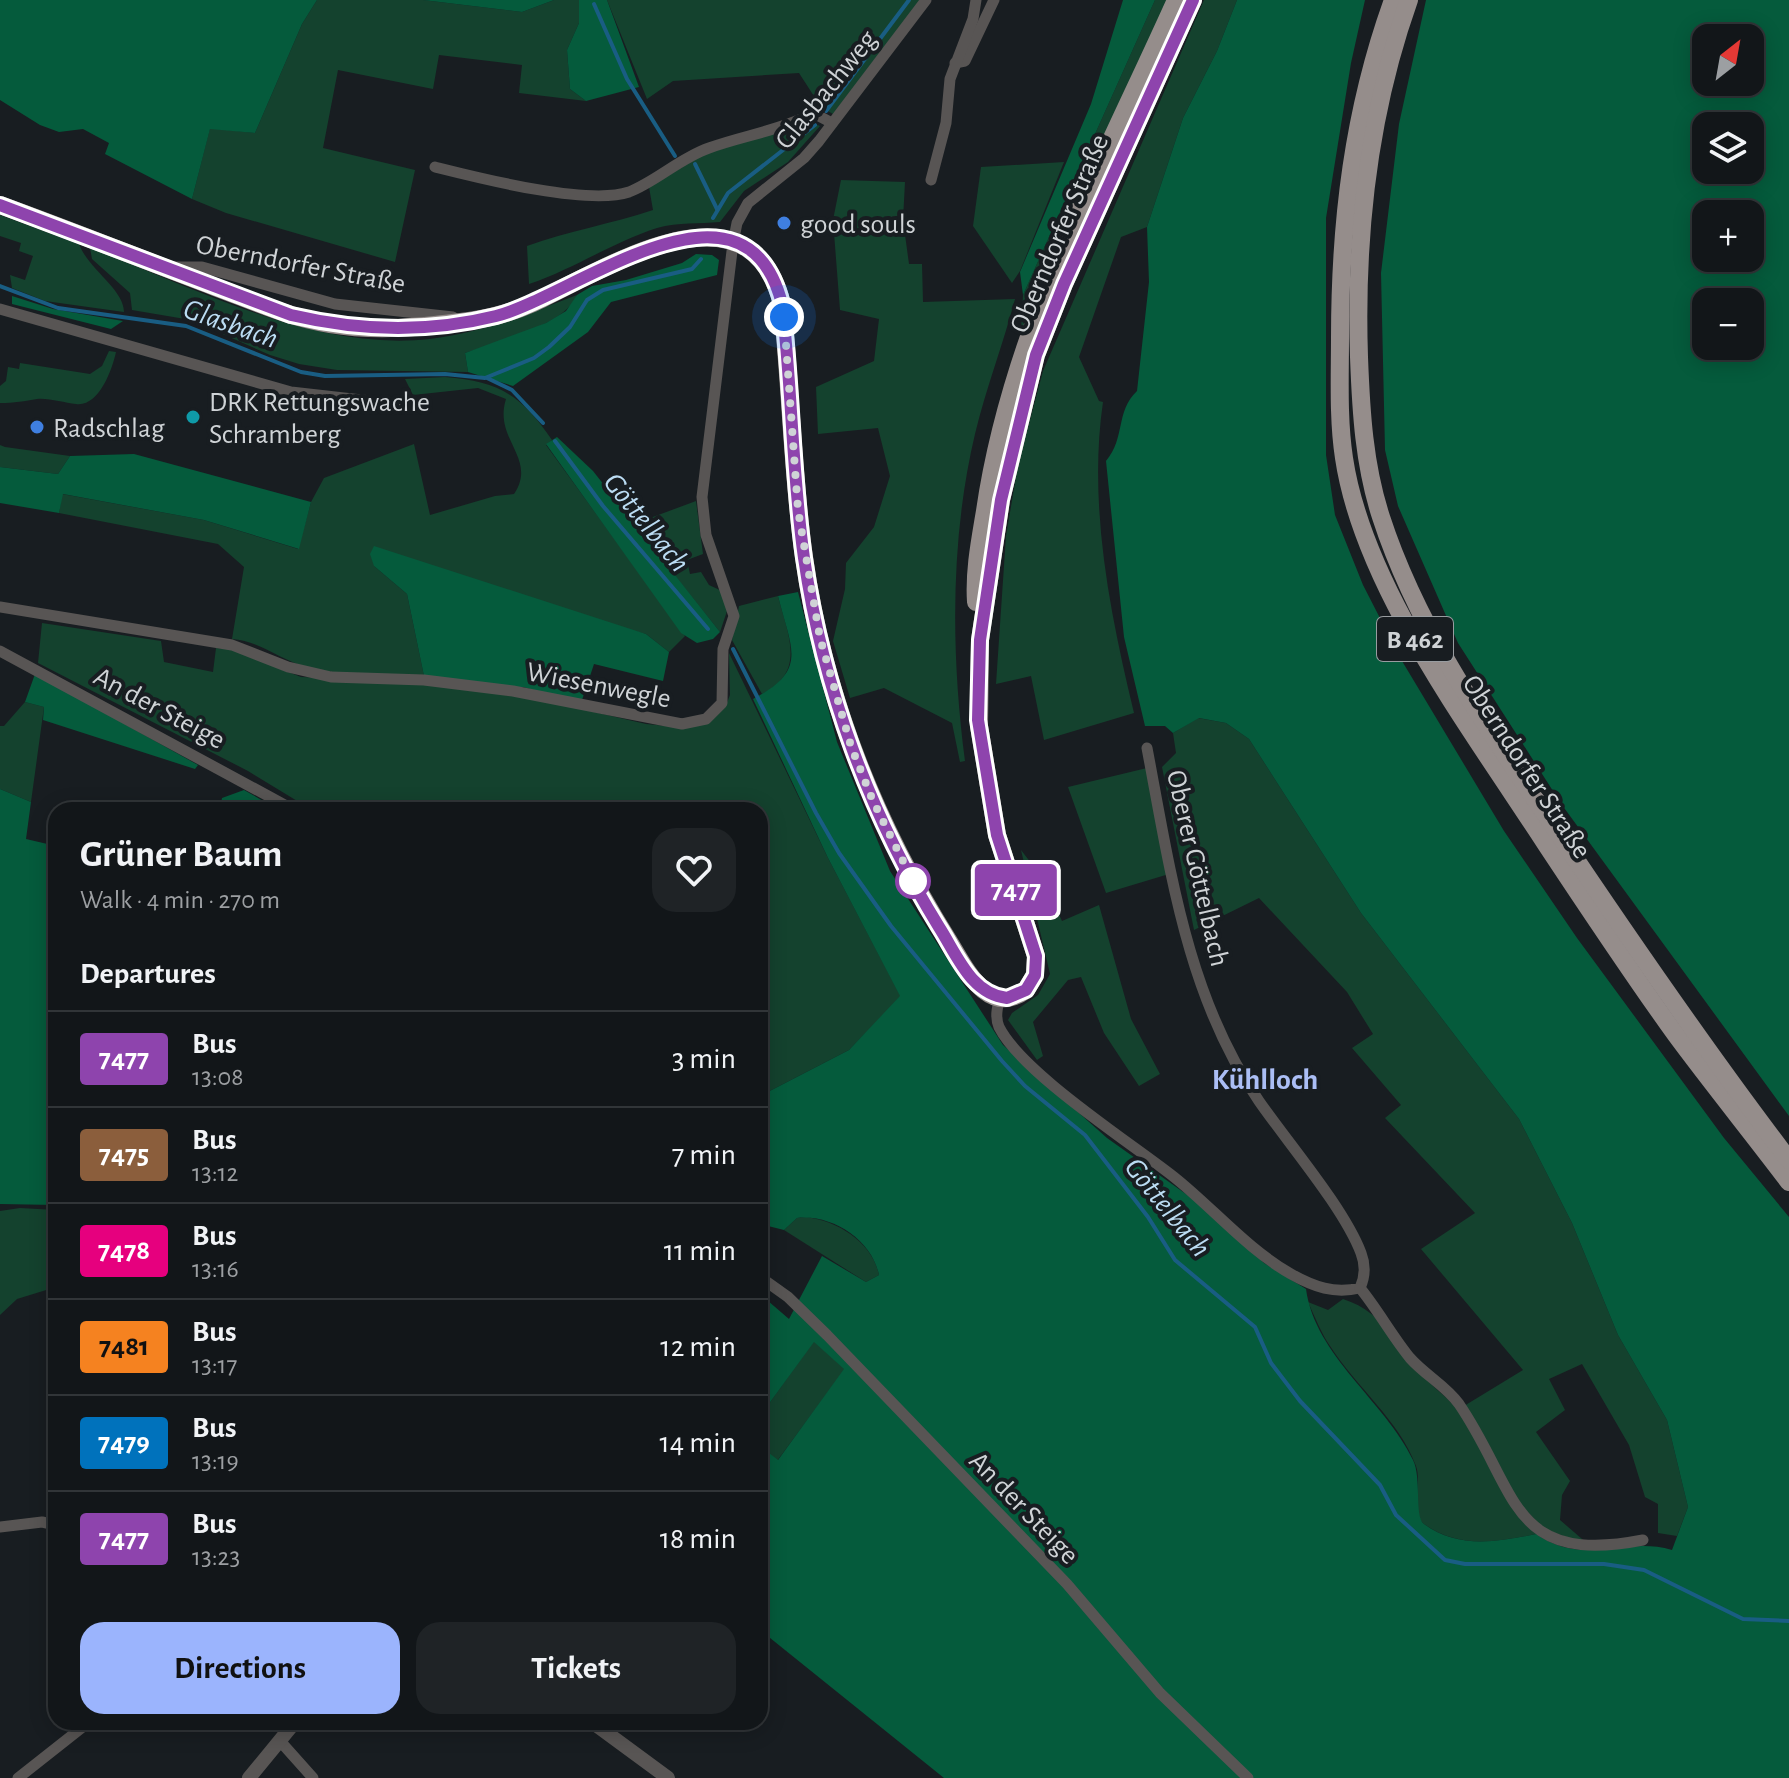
<!DOCTYPE html>
<html lang="en">
<head>
<meta charset="utf-8">
<style>
	body { margin:0; font-family:"Alegreya Sans",sans-serif; background:#1f2326; color:#f1f3f6; height:100vh; display:flex; flex-direction:column; font-size:30px; white-space:nowrap }
	* { box-sizing:border-box; margin:0 }
	p { font-size:26px; color:#9c9fa2 }
	.icon { flex:none; width:44px; height:44px; fill:none; stroke:currentColor; stroke-width:2; stroke-linecap:round; stroke-linejoin:round }
	.map { position:relative; flex:1; overflow:hidden }
	.panel { position:absolute; left:48px; top:802px; width:720px; height:928px; display:flex; flex-direction:column; background:#121619; border-radius:24px; box-shadow:0 4px 20px #0003,0 0 0 2px #313538 }
	.panel>* { flex:none }
	.badge { padding:0 16px; border-radius:6px; font-size:28px; line-height:52px }
	.needle { width:52px; rotate:31deg }
	.fabs { position:absolute; left:1692px; top:24px; display:grid; gap:16px }
	.fabs a { display:grid; place-items:center; width:72px; height:72px; border-radius:16px; background:#121619; box-shadow:0 4px 20px #0003,0 0 0 2px #313538; font-size:40px }
	.you { position:absolute; width:40px; height:40px; margin:-20px; border:6px solid #fff; border-radius:50%; background:#1a73e8; box-shadow:0 0 0 12px #1a73e833 }
	.map>.badge { position:absolute; translate:-50% -50%; box-shadow:0 0 0 4px #fff }
	h2 { padding:0 32px; font-size:30px; line-height:72px }
	.round { display:grid; place-items:center; flex:none; width:84px; height:84px; border-radius:24px; background:#1f2326 }
	.summary { display:flex; align-items:center; justify-content:space-between; height:136px; padding:0 32px }
	h1 { font-size:38px; font-weight:600; line-height:60px }
	.action { display:flex; gap:16px; margin-top:auto; padding:16px 32px }
	.action a { flex:1; height:92px; border-radius:24px; background:#9bb4fd; color:#111; font-size:32px; font-weight:600; line-height:92px; text-align:center }
	.action a+a { background:#1f2326; color:#f1f3f6 }
	ul { padding:0; list-style:none }
	li { display:flex; align-items:center; gap:24px; height:96px; padding:0 32px; border-top:2px solid #313538 }
	li div { flex:1 }
	li b { display:block; font-size:30px }
	li em { font-style:normal }
	li .badge { min-width:88px; font-weight:700; text-align:center }
	.map>svg:first-child { display:block }
	.green { fill:#14422e }
	.forest { fill:#055b3c; fill-rule:evenodd }
	.lines { fill:none; stroke-linecap:round; stroke-linejoin:round }
	.stream { stroke:#195d83; stroke-width:4 }
	.minor { stroke:#585554; stroke-width:11 }
	.tertiary { stroke:#585554; stroke-width:14 }
	.primary { stroke:#958d8b; stroke-width:18 }
	.line-casing { stroke:#fff; stroke-width:18 }
	.line { stroke:#8e44ad; stroke-width:12 }
	.walk { stroke:#cfd3d6; stroke-width:8; stroke-dasharray:0 14.4 }
	.shop-dot { fill:#3f7fe0; stroke:#181d21; stroke-width:3 }
	.culture-dot { fill:#0f9aa8; stroke:#181d21; stroke-width:3 }
	.stop-dot { fill:#fff; stroke:#8e44ad; stroke-width:4 }
	.labels { text-anchor:middle; stroke-width:8; stroke-linejoin:round; paint-order:stroke }
	.shield { fill:#181d21; stroke:#989ca0; stroke-width:2 }
	.shield-label { font-size:26px; font-weight:bold; fill:#cfd3d6 }
	.street-label { font-size:28px; fill:#cfd3d6; stroke:#181d21 }
	.poi-label { font-size:28px; fill:#cfd3d6; stroke:#181d21; text-anchor:start }
	.water-label { font-size:30px; font-style:italic; fill:#bbdcf3; stroke:#181d21 }
	.neighbourhood-label { font-size:30px; font-weight:bold; fill:#abbef5; stroke:#181d21 }
</style>
</head>
<body>
<div class="map">
<svg width="1789" height="1778" viewBox="0 0 1789 1778">
	<rect width="100%" height="100%" fill="#181d21"/>
	<g class="green">
		<polygon points="317,0 423,0 522,12 554,0 579,0 579,23 567,50 570,89 586,101 519,93 522,65 439,55 433,89 338,70 323,148 415,170 395,262 226,213 192,199 210,128 255,133 302,24"/>
		<polygon points="607,0 920,0 833,114 821,107 799,73 673,81 647,99"/>
		<polygon points="1155,0 1168,0 1063,225 1021,331 1023,295"/>
		<path d="M1204 0H1237L1217 51 1183 118 1147 227 1121 237 1079 357 1099 401 1103 402C1088 505 1110 613 1134 713L1044 740 1031 676 996 684 1006 536 1018 465 1043 371Z"/>
		<path d="M808 121 820 126 788 162 744 191 720 222C699 224 679 222 657 228 613 242 574 269 529 284L527 246C568 231 611 224 653 210L649 187 706 153Z"/>
		<polygon points="1064,162 1020,271 1012,283 973,226 981,167"/>
		<path d="M841 180 905 182 903 220 909 264H922L923 302 1015 299C1003 345 986 388 975 434 950 539 951 654 965 761L960 762 952 723 884 688 850 698 833 641 845 589 846 563 874 527 890 476 878 428 818 434 816 387 874 361 879 319 840 310 833 220Z"/>
		<path d="M0 215 79 244C88 269 124 289 124 312L45 301 12 288 10 275 25 280 33 256 19 251 21 243 0 236Z"/>
		<path d="M90 248C196 288 314 352 430 339 481 333 530 313 577 295 565 326 495 342 465 353L468 372 337 370 299 364 270 355 191 320 132 310 130 293 92 259Z"/>
		<path d="M109 351 116 352C112 370 99 407 76 404 64 403 50 398 37 399 25 401 14 403 0 403V386L6 381 8 367 19 369 20 363 90 374 102 366Z"/>
		<path d="M445 377C498 381 522 395 552 440L546 445 685 636 669 652 646 634 374 566 407 594 424 676C385 675 345 677 307 667 280 660 261 641 232 639L244 567 218 544 59 513 62 494 204 520 298 549 311 502 324 478 414 444 430 515 495 496 514 494C538 458 493 440 506 399L478 388 413 395 405 379Z"/>
		<polygon points="0,445 5,447 70,456 58,474 0,467"/>
		<polygon points="696,501 703,554 687,560 690,574 701,572 709,585 722,591 728,608 720,632 634,524"/>
		<path d="M778 596C788 636 807 671 762 694L732 640 739 606Z"/>
		<polygon points="42,623 161,641 164,662 213,672 216,648 230,649 301,677 422,682 551,702 646,724 687,728 726,705 730,695 729,653 828,858 901,997 849,1050 760,1096 760,810 312,810 248,771 38,663"/>
		<polygon points="25,702 44,707 31,802 0,789 0,726 4,726"/>
		<polygon points="1198,718 1226,723 1249,739 1361,913 1519,1119 1572,1223 1618,1335 1667,1420 1688,1507 1677,1536 1658,1533 1658,1504 1645,1497 1629,1445 1582,1364 1549,1379 1565,1410 1536,1432 1570,1481 1562,1495 1560,1520 1589,1545 1544,1529 1515,1499 1464,1406 1523,1370 1421,1249 1475,1213 1385,1118 1401,1105 1352,1048 1373,1034 1347,992 1259,898 1194,930 1162,767 1176,753 1173,733"/>
		<polygon points="1147,768 1169,874 1106,893 1068,787"/>
		<polygon points="1021,850 1041,876 1062,921 1099,905 1131,1019 1160,1074 1139,1086 1104,1033 1081,977 1068,980 1033,1022 1043,1056 1037,1060 1008,1020 1012,1013 1038,995 1050,974"/>
		<polygon points="20,1208 56,1210 56,1287 17,1299 0,1315 0,1211"/>
		<path d="M806 1217C838 1221 872 1242 879 1275L866 1282 784 1230 797 1218Z"/>
		<path d="M1343 1299C1387 1313 1401 1352 1430 1383 1440 1393 1453 1402 1460 1414 1488 1456 1500 1497 1536 1534 1497 1542 1459 1549 1424 1524 1411 1514 1422 1482 1416 1466 1399 1420 1356 1387 1330 1346 1321 1333 1315 1317 1308 1302L1328 1310Z"/>
		<polygon points="814,1341 845,1369 777,1461 760,1446 760,1416"/>
	</g>
	<g class="forest">
		<polygon points="0,0 317,0 302,24 255,133 210,129 192,199 105,154 109,143 83,129 59,132 40,125 0,100"/>
		<polygon points="423,0 554,0 522,12"/>
		<polygon points="579,0 607,0 639,87 586,101 570,89 567,50 579,23"/>
		<polygon points="1123,0 1155,0 1023,295 1020,272 1091,104"/>
		<path d="M1237 0H1365L1351 63 1326 218V455L1335 515 1363 585 1402 661 1504 831 1577 938 1724 1138 1789 1217V1778H944L760 1630V1446L778 1460 844 1369 814 1342 760 1416V1294L789 1319 822 1256 866 1282 879 1275C872 1240 832 1214 797 1218L784 1230 760 1224V1096L849 1050 900 996 828 858 753 699C809 670 791 649 778 596L798 592 837 742 890 871 1003 1045 1107 1138 1193 1199 1264 1263 1306 1289C1315 1356 1385 1401 1413 1460 1422 1478 1414 1516 1424 1524 1458 1549 1497 1542 1536 1534 1584 1567 1624 1536 1672 1550L1688 1507 1667 1420 1618 1335 1572 1223 1519 1119 1361 913 1249 739 1226 723 1199 718 1173 733 1165 726H1145L1124 637 1106 461C1126 437 1115 412 1137 391L1149 282 1147 227 1183 118 1217 51Z"/>
		<path d="M1426 0H1789V1116L1562 805 1458 643 1398 506 1385 450 1381 273 1399 124ZM1706 38H1750V82H1706ZM1706 126H1750V170H1706ZM1706 214H1750V258H1706ZM1706 302H1750V346H1706Z"/>
		<polygon points="696,254 712,255 719,260 717,275 611,302 588,332 513,386 468,372 465,353 546,323 566,311 577,295 592,286 626,280 682,263"/>
		<polygon points="12,296 53,309 123,321 111,329 12,304"/>
		<polygon points="557,437 593,471 720,632 713,639 697,643 681,633 546,444"/>
		<polygon points="134,454 311,502 299,549 204,520 63,494 59,513 0,503 0,467 58,474 70,456"/>
		<polygon points="374,546 646,634 669,652 663,681 594,664 581,703 523,687 491,688 424,676 407,594 374,566 370,554"/>
		<polygon points="35,674 198,765 195,769 43,720 44,707 25,702"/>
		<polygon points="0,789 31,802 26,839 56,846 56,1205 0,1204"/>
		<polygon points="244,790 279,810 220,810 222,798"/>
	</g>
	<g class="lines">
		<g class="stream">
			<polyline points="594,4 627,79 675,156"/>
			<polyline points="826,111 909,0"/>
			<polyline points="695,164 717,209"/>
			<polyline points="713,218 728,193 815,125"/>
			<polyline points="0,286 58,308 186,326 301,372 325,376 445,374 485,378 534,358 549,347 570,327 587,300 603,290 692,269 701,259"/>
			<polyline points="487,378 512,390 543,423"/>
			<polyline points="555,441 603,506 708,629"/>
			<polyline points="733,649 816,813 839,853 891,926 1002,1061 1025,1086 1085,1135 1148,1217 1175,1260 1255,1327 1271,1363 1300,1401 1380,1485 1396,1515 1445,1560 1465,1564 1604,1564 1644,1570 1743,1619 1789,1621"/>
		</g>
		<g class="minor">
			<polyline points="955,63 965,61 994,0"/>
			<path d="M435 167C479 178 588 206 629 192 657 181 680 158 709 148 742 136 777 131 808 116L817 115 832 123"/>
			<polyline points="931,180 946,123 950,79 973,19 976,0"/>
			<polyline points="172,267 202,267 335,304 453,317"/>
			<polyline points="0,309 291,392 397,404"/>
			<polyline points="0,607 232,645 288,667 331,677 424,680 513,691 682,724 706,719 722,703 723,649 734,616 706,535 702,497 733,243 737,223 748,203 804,158 819,141 926,0"/>
			<polyline points="0,651 294,810"/>
			<path d="M1000 998C997 1008 995 1017 999 1027 1022 1073 1131 1143 1174 1177 1213 1208 1247 1249 1291 1274 1314 1287 1334 1294 1360 1288 1365 1277 1366 1266 1361 1253 1344 1208 1288 1143 1259 1101 1187 997 1170 869 1147 748"/>
			<polyline points="760,1277 788,1297 827,1335 1067,1584 1160,1693 1248,1778"/>
			<path d="M1360 1288C1378 1310 1392 1336 1410 1358 1425 1375 1446 1386 1459 1404 1519 1492 1509 1566 1643 1540"/>
			<polyline points="0,1527 42,1522 56,1525"/>
			<polyline points="280,1741 313,1778"/>
			<polyline points="18,1778 89,1722"/>
		</g>
		<g class="tertiary">
			<polyline points="592,1722 668,1778"/>
			<polyline points="249,1778 295,1722"/>
		</g>
		<g class="primary">
			<path d="M1393 0C1353 111 1340 222 1340 338 1340 377 1338 419 1344 458 1361 573 1449 698 1512 793 1566 874 1619 956 1676 1035 1713 1085 1752 1133 1789 1182"/>
			<path d="M1409 0C1368 115 1355 235 1359 357 1361 411 1364 465 1381 517 1417 628 1485 725 1550 821 1627 936 1705 1050 1789 1160"/>
			<path d="M0 205C73 231 143 260 215 287 253 301 290 318 330 324 377 332 423 327 469 321 490 318 513 312 533 303 604 270 749 173 782 304 791 388 792 473 804 557 823 694 875 823 948 940 965 967 987 1018 1026 990L1035 975 1036 956 997 835 979 726 980 640 1001 500 1036 355 1064 284 1193 0"/>
			<path d="M976 602C974 571 980 541 985 511 1011 330 1102 165 1176 0"/>
		</g>
	</g>
	<g class="lines">
		<defs>
			<path id="line" d="M0 205 291 315C359 331 428 333 496 316 574 296 745 157 782 304 792 388 792 474 804 558 823 689 870 815 939 927 957 955 971 994 1007 998L1026 990 1035 975 1036 956 997 835 978 720 980 640 1001 500 1036 355 1064 284 1193 0"/>
		</defs>
		<use href="#line" class="line-casing"/>
		<use href="#line" class="line"/>
		<polyline class="walk" points="784,317 798,510 820,638 851,746 873,801 913,881"/>
	</g>
	<g class="shop-dot">
		<circle cx="784" cy="223" r="8"/>
		<circle cx="37" cy="427" r="8"/>
	</g>
	<circle class="culture-dot" cx="193" cy="417" r="8"/>
	<circle class="stop-dot" cx="913" cy="881" r="16"/>
	<g class="labels">
		<rect class="shield" x="1377" y="617" width="76" height="44" rx="6"/>
		<g class="shield-label">
			<text x="1415" y="648">B 462</text>
		</g>
		<g class="street-label">
			<text transform="translate(825 89) rotate(-51)" y="10">Glasbachweg</text>
			<text transform="translate(1058 233) rotate(-67)" y="10">Oberndorfer Straße</text>
			<text transform="translate(301 263) rotate(11)" y="10">Oberndorfer Straße</text>
			<text transform="translate(599 684) rotate(11)" y="10">Wiesenwegle</text>
			<text transform="translate(160 707) rotate(28)" y="10">An der Steige</text>
			<text transform="translate(1528 766) rotate(57)" y="10">Oberndorfer Straße</text>
			<text transform="translate(1199 868) rotate(77)" y="10">Oberer Göttelbach</text>
			<text transform="translate(1025 1507) rotate(46)" y="10">An der Steige</text>
		</g>
		<g class="poi-label">
			<text x="800" y="233">good souls</text>
			<text x="209" y="411">DRK Rettungswache<tspan x="209" dy="32">Schramberg</tspan></text>
			<text x="53" y="437">Radschlag</text>
		</g>
		<g class="water-label">
			<text transform="translate(231 323) rotate(19)" y="10">Glasbach</text>
			<text transform="translate(647 522) rotate(51)" y="10">Göttelbach</text>
			<text transform="translate(1168 1207) rotate(51)" y="10">Göttelbach</text>
		</g>
		<g class="neighbourhood-label">
			<text x="1265" y="1089">Kühlloch</text>
		</g>
	</g>
</svg>
<div class="fabs">
<a><svg class="needle" viewBox="-14 -14 28 28"><path d="M0-13l5 13h-10z" fill="#e53935"/><path d="M0 13l5-13h-10z" fill="#9c9fa2"/></svg></a>
<a><svg class="icon" aria-label="layers" viewBox="0 0 24 24"><path d="M12 4l9 5-9 5-9-5zM3 14l9 5 9-5"/></svg></a>
<a>+</a>
<a>−</a>
</div>
<div class="you" style="left:784px;top:317px"></div>
<b class="badge" style="left:1016px;top:890px;background:#8e44ad;color:#fff">7477</b>
<section class="panel">
<div class="summary"><div><h1>Grüner Baum</h1><p>Walk · 4 min · 270 m</p></div><a class="round"><svg class="icon" aria-label="heart" viewBox="0 0 24 24"><path d="M12 20l-8-8c-3-5 5-10 8-4 3-6 11-1 8 4z"/></svg></a></div>
<h2>Departures</h2>
<ul>
<li><span class="badge" style="background:#8e44ad;color:#fff">7477</span><div><b>Bus</b><p>13:08</p></div><em>3 min</em></li>
<li><span class="badge" style="background:#8b5e3c;color:#fff">7475</span><div><b>Bus</b><p>13:12</p></div><em>7 min</em></li>
<li><span class="badge" style="background:#e6007e;color:#fff">7478</span><div><b>Bus</b><p>13:16</p></div><em>11 min</em></li>
<li><span class="badge" style="background:#f58220;color:#111">7481</span><div><b>Bus</b><p>13:17</p></div><em>12 min</em></li>
<li><span class="badge" style="background:#0072bc;color:#fff">7479</span><div><b>Bus</b><p>13:19</p></div><em>14 min</em></li>
<li><span class="badge" style="background:#8e44ad;color:#fff">7477</span><div><b>Bus</b><p>13:23</p></div><em>18 min</em></li>
</ul>
<div class="action"><a>Directions</a><a>Tickets</a></div>
</section>
</div>
</body>
</html>
